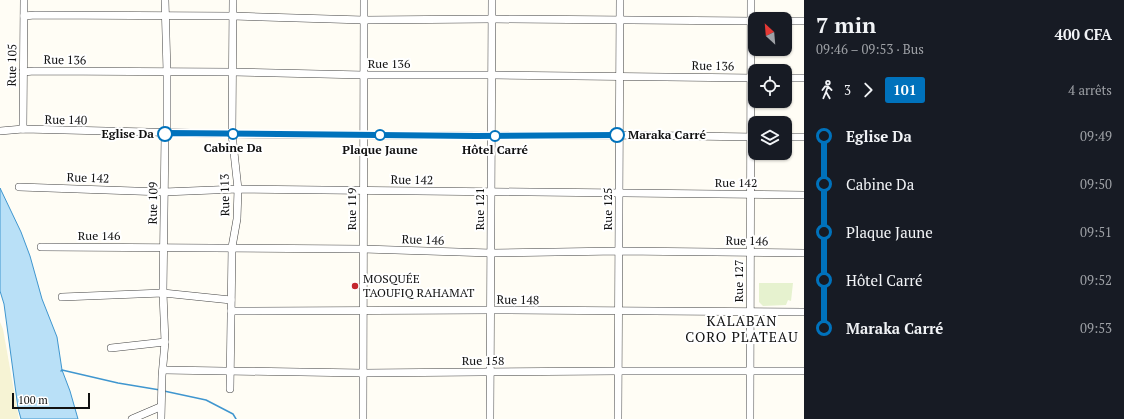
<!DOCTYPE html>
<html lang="fr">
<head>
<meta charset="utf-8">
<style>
	body { margin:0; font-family:"PT Serif",serif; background:#242831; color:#f1f3f6; height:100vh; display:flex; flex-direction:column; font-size:15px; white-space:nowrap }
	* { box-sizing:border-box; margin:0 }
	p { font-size:13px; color:#9ea1a6 }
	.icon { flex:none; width:22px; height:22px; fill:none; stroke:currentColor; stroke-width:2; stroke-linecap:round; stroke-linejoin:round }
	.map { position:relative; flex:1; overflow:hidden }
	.sheet { display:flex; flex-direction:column; background:#171b24; width:320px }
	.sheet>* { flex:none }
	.badge { padding:0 8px; border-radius:3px; font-size:14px; line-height:26px }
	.needle { width:26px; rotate:334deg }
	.buttons { position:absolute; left:748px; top:12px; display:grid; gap:8px }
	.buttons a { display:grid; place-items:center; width:44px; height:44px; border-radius:8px; background:#171b24; box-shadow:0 1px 3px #0004; font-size:20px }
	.scale { position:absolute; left:12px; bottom:10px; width:78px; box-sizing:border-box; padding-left:4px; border:2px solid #111; border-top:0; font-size:11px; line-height:14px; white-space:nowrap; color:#111; -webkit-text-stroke:3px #fff; paint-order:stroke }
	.map>.badge { position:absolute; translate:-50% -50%; box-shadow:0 0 0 2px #fff }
	.legs { display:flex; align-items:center; gap:6px; height:44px; padding:0 12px; font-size:13px }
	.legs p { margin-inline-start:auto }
	.head { display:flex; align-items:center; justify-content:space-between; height:68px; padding:0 12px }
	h1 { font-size:22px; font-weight:800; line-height:30px }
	ul { padding:0 12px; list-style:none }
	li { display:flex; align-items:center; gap:14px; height:48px; font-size:15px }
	li i { display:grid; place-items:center; width:6px; height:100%; margin:0 5px; background:currentColor }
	li i::after { content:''; width:10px; height:10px; margin:-5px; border:3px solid; border-radius:50%; background:#171b24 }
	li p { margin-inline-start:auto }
	li:first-child i { background:linear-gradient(#0000 50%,currentColor 0) }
	li:last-child i { background:linear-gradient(currentColor 50%,#0000 0) }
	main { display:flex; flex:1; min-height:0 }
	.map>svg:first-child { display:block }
	.farmland { fill:#f6f3d4 }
	.pitch { fill:#e6f2cf }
	.water { fill:#b9e0f7; stroke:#3f96cf }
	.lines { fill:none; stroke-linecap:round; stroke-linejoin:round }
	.stream { stroke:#3f96cf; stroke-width:1.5 }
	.minor-casing { stroke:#444; stroke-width:8 }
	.minor { stroke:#fff; stroke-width:7 }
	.line-1-casing { stroke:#fff; stroke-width:9 }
	.line-1 { stroke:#0072bc; stroke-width:6 }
	.stop-1-dot { fill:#fff; stroke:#0072bc; stroke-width:2 }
	.poi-dot { fill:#c4262e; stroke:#fff; stroke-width:1.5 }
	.labels { text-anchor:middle; stroke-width:4; stroke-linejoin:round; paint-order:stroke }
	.street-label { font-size:12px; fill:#111; stroke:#fff }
	.stop-label { font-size:12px; font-weight:bold; fill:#111; stroke:#fff }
	.poi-label { font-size:12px; fill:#111; stroke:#fff; text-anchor:start }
	.quarter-label { font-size:14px; letter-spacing:1px; fill:#111; stroke:#fff }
</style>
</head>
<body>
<main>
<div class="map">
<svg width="804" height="419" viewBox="0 0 804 419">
	<rect width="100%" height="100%" fill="#fffdf5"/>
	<polygon class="farmland" points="0,322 3,329 19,419 0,419"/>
	<polygon class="pitch" points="759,283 793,283 791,301 788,300 786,305 763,306 759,302"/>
	<polygon class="water" points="0,188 21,232 30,256 42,299 57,337 62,370 70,391 78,419 21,419 18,408 4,304 0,291"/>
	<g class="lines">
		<g class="stream">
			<polyline points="61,371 62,370 118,383 160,390"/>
			<polyline points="164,391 206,400 233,414 236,419"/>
		</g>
		<defs>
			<g id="minor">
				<polyline points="24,16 35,15 233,16 364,20 492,19 755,21"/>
				<polyline points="785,21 804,21"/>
				<polyline points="23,72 34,71 233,72 364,75 492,75 755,78"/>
				<polyline points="785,78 804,78"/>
				<polyline points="23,129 24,0"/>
				<polyline points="0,131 23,129 232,134 492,136 620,135 755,137"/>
				<polyline points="785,137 804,137"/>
				<polyline points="19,187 164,192 238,189 804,195"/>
				<polyline points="41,247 363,249 491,253 619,251 804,253"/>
				<polyline points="62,297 163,293 231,300"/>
				<polyline points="231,311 491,310 804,312"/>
				<polyline points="111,348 165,342"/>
				<polyline points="163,370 363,373 619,371 804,371"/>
				<polyline points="230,389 232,247 237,219 238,189 232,134 233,0"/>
				<polyline points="132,419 160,407"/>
				<polyline points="161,419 162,376 165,342 163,293 165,134 167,133 167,72 165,0"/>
				<polyline points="363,419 364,0"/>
				<polyline points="490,419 492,0"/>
				<polyline points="618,419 620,0"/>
				<polyline points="750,419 751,0"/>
			</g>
		</defs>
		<use href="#minor" class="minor-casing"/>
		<use href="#minor" class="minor"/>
	</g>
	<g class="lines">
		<defs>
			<polyline id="line-1" points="165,134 167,133 476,136 617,135"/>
		</defs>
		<use href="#line-1" class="line-1-casing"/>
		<use href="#line-1" class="line-1"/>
	</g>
	<g class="stop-1-dot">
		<circle cx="165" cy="134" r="7"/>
		<circle cx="233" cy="134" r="5"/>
		<circle cx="380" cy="135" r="5"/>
		<circle cx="617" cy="135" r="7"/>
		<circle cx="495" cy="136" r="5"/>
	</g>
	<circle class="poi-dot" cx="355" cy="286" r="4"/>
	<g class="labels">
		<g class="street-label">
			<text transform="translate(65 60) rotate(1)" y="4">Rue 136</text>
			<text x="389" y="68">Rue 136</text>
			<text transform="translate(12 65) rotate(-89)" y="4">Rue 105</text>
			<text transform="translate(713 66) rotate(1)" y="4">Rue 136</text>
			<text transform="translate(66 120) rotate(1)" y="4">Rue 140</text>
			<text transform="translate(88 178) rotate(2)" y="4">Rue 142</text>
			<text transform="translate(412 180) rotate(1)" y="4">Rue 142</text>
			<text x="736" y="187">Rue 142</text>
			<text transform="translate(225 195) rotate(-91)" y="4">Rue 113</text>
			<text transform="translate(153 203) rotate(-89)" y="4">Rue 109</text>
			<text transform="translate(352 209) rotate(-90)" y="4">Rue 119</text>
			<text transform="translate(480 209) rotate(-90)" y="4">Rue 121</text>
			<text transform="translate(608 209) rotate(-90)" y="4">Rue 125</text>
			<text x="99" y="240">Rue 146</text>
			<text transform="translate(423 240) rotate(2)" y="4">Rue 146</text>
			<text transform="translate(747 241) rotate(1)" y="4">Rue 146</text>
			<text transform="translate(739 281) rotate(-90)" y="4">Rue 127</text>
			<text transform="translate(518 300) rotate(1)" y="4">Rue 148</text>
			<text x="483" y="365">Rue 158</text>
		</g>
		<g class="stop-label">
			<text x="154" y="138" text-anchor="end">Eglise Da</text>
			<text x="628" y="139" text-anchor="start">Maraka Carré</text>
			<text x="233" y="152">Cabine Da</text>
			<text x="380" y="154">Plaque Jaune</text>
			<text x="495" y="154">Hôtel Carré</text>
		</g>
		<g class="poi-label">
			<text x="363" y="283">MOSQUÉE<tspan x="363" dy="14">TAOUFIQ RAHAMAT</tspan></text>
		</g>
		<g class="quarter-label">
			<text x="742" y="326">KALABAN<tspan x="742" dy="16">CORO PLATEAU</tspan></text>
		</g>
	</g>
</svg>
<div class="buttons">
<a><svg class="needle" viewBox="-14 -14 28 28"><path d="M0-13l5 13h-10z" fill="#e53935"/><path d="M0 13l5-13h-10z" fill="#9ea1a6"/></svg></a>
<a><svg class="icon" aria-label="locate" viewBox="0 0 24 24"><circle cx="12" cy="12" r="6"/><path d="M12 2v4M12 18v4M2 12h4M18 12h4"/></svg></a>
<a><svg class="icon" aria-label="layers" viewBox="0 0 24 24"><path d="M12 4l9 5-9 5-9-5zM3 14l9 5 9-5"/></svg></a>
</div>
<div class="scale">100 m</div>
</div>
<section class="sheet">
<div class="head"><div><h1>7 min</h1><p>09:46 – 09:53 · Bus</p></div><b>400 CFA</b></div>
<div class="legs"><svg class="icon" aria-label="walk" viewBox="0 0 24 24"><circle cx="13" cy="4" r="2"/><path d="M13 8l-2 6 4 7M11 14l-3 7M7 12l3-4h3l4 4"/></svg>3<svg class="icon" aria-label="forward" viewBox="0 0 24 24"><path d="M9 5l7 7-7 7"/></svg><b class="badge" style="background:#0072bc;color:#fff">101</b><p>4 arrêts</p></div>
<ul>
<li><i style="color:#0072bc"></i><b>Eglise Da</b><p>09:49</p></li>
<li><i style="color:#0072bc"></i><span>Cabine Da</span><p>09:50</p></li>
<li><i style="color:#0072bc"></i><span>Plaque Jaune</span><p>09:51</p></li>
<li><i style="color:#0072bc"></i><span>Hôtel Carré</span><p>09:52</p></li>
<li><i style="color:#0072bc"></i><b>Maraka Carré</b><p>09:53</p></li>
</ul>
</section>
</main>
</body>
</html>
